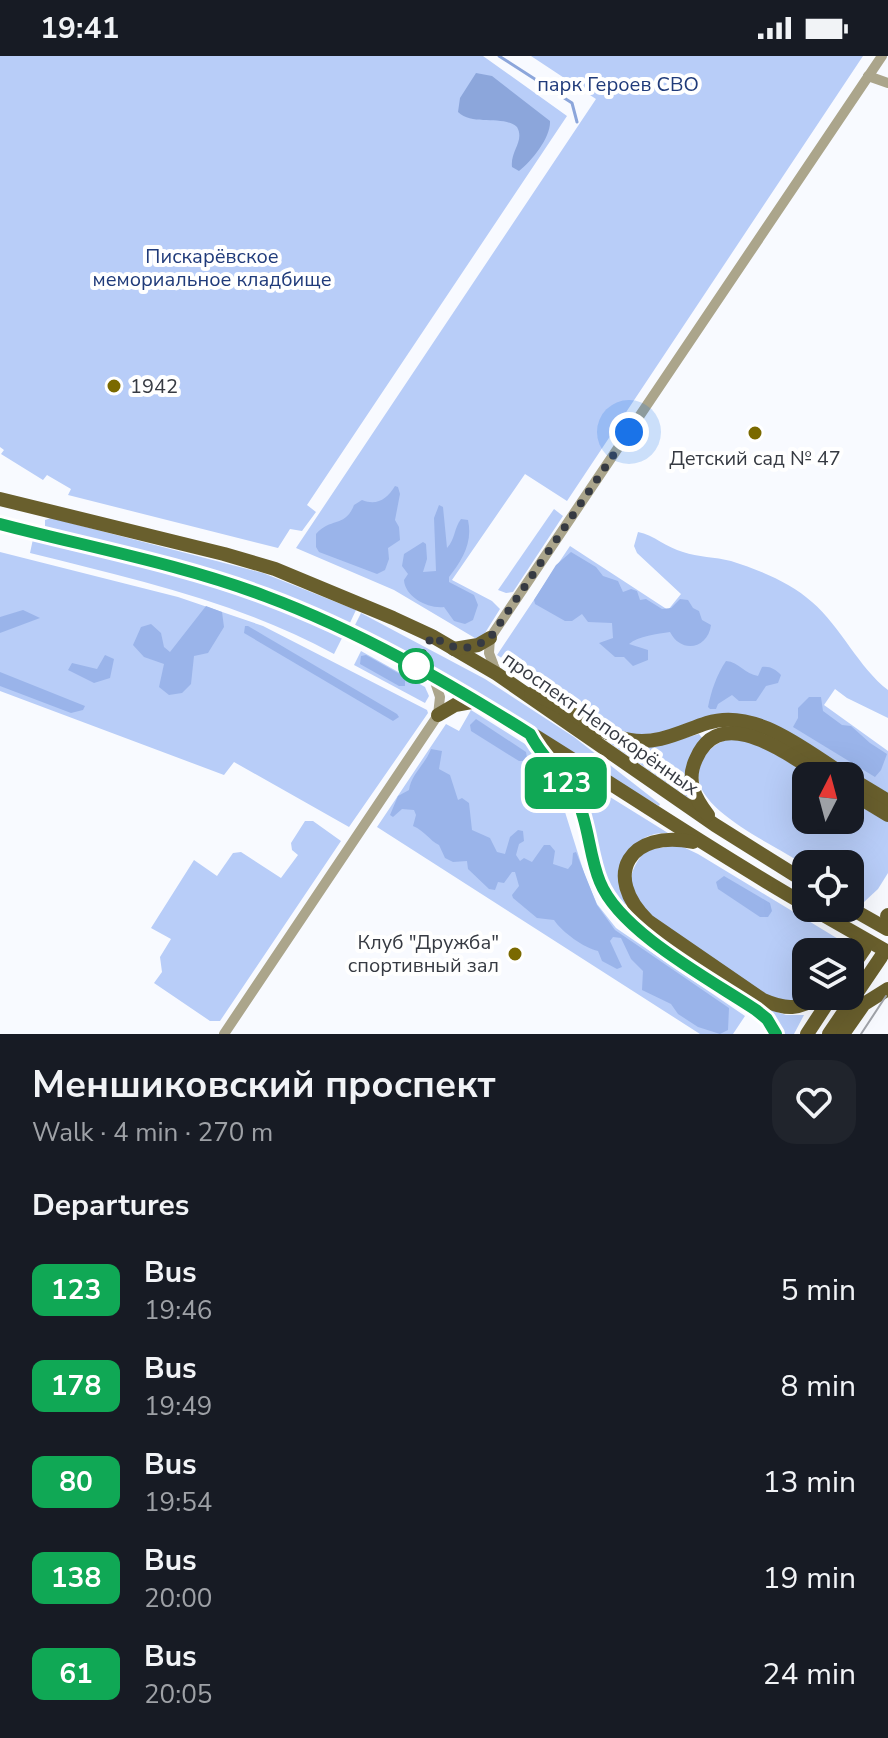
<!DOCTYPE html>
<html lang="en">
<head>
<meta charset="utf-8">
<style>
	body { margin:0; font-family:"Nunito Sans",sans-serif; background:#20242c; color:#f1f3f6; height:100vh; display:flex; flex-direction:column; font-size:30px; white-space:nowrap }
	* { box-sizing:border-box; margin:0 }
	p { font-size:26px; color:#9ea1a6 }
	.icon { flex:none; width:44px; height:44px; fill:none; stroke:currentColor; stroke-width:2; stroke-linecap:round; stroke-linejoin:round }
	.map { position:relative; height:978px; overflow:hidden }
	.side { display:flex; flex-direction:column; background:#171b24; flex:1 }
	.side>* { flex:none }
	.badge { padding:0 16px; border-radius:12px; font-size:28px; line-height:52px }
	.needle { width:52px; rotate:6deg }
	.buttons { position:absolute; left:792px; top:706px; display:grid; gap:16px }
	.buttons a { display:grid; place-items:center; width:72px; height:72px; border-radius:16px; background:#171b24; box-shadow:0 8px 32px #0002; font-size:40px }
	.you { position:absolute; width:40px; height:40px; margin:-20px; border:6px solid #fff; border-radius:50%; background:#1a73e8; box-shadow:0 0 0 12px #1a73e833 }
	.map>.badge { position:absolute; translate:-50% -50%; box-shadow:0 0 0 4px #fff }
	h2 { padding:0 32px; font-size:30px; line-height:72px }
	.round { display:grid; place-items:center; flex:none; width:84px; height:84px; border-radius:24px; background:#20242c }
	.headline { display:flex; align-items:center; justify-content:space-between; height:136px; padding:0 32px }
	h1 { font-size:38px; font-weight:700; line-height:60px }
	ul { padding:0; list-style:none }
	li { display:flex; align-items:center; gap:24px; height:96px; padding:0 32px }
	li div { flex:1 }
	li b { display:block; font-size:30px }
	li em { font-style:normal }
	li .badge { min-width:88px; font-weight:700; text-align:center }
	.status { display:flex; justify-content:space-between; align-items:center; height:56px; padding:0 40px; background:#171b24; direction:ltr }
	.status svg { height:22px; fill:currentColor }
	.map>svg:first-child { display:block }
	.green { fill:#b8cdf8 }
	.forest { fill:#9ab4ea }
	.water { fill:#8ca6db }
	.lines { fill:none; stroke-linecap:round; stroke-linejoin:round }
	.stream { stroke:#8ca6db; stroke-width:3 }
	.minor { stroke:#aba58b; stroke-width:10 }
	.major { stroke:#695f2d; stroke-width:14 }
	.tram { stroke:#a0a3a9; stroke-width:2 }
	.major-bridge { stroke:#695f2d; stroke-width:14 }
	.line-casing { stroke:#fff; stroke-width:18 }
	.line { stroke:#10a855; stroke-width:12 }
	.walk { stroke:#363a42; stroke-width:8; stroke-dasharray:0 14.4 }
	.poi-dot { fill:#7a6900; stroke:#fff; stroke-width:3 }
	.stop-dot { fill:#fff; stroke:#10a855; stroke-width:4 }
	.labels { text-anchor:middle; stroke-width:8; stroke-linejoin:round; paint-order:stroke }
	.park-label { font-size:20px; fill:#203b7a; stroke:#fff }
	.poi-label { font-size:20px; fill:#363a42; stroke:#fff; text-anchor:start }
	.street-label { font-size:20px; fill:#363a42; stroke:#fff }
</style>
</head>
<body>
<div class="status"><b>19:41</b><svg viewBox="0 0 49 12"><path d="M0 12V9h3v3zM5 12V6h3v6zM10 12V3h3v9zM15 12V0h3v12zM26 1h20v11H26zM47 4h2v5h-2z"/></svg></div>
<div class="map">
<svg width="888" height="978" viewBox="0 0 888 978">
	<rect width="100%" height="100%" fill="#f8faff"/>
	<g class="green">
		<polygon points="0,0 483,0 567,60 307,449 316,456 302,475 290,473 278,492 68,439 71,433 47,419 43,424 1,398 4,394 0,391"/>
		<polygon points="531,0 863,0 567,445 525,418 452,524 492,545 500,553 480,585 394,534 296,492 596,43"/>
		<polygon points="554,453 563,460 513,536 506,537 498,534"/>
		<polygon points="51,462 263,517 356,554 349,569 45,472 45,464"/>
		<path d="M638 476C654 479 667 492 683 496 698 501 715 501 731 505 759 514 790 526 812 546 841 571 859 612 888 634V662L847 642 835 633 824 649 888 695V738L756 662 662 677 631 679 587 662 589 658 497 599 570 490 668 554 681 538 637 497 634 490Z"/>
		<path d="M33 483C136 510 247 531 342 582L334 598C239 546 134 523 30 497Z"/>
		<polygon points="0,496 178,541 263,570 427,654 428,657 349,771 234,706 224,719 0,635"/>
		<polygon points="361,557 485,623 574,681 660,748 659,750 354,571"/>
		<polygon points="361,595 425,631 429,640 425,647 354,609"/>
		<polygon points="471,654 525,688 539,700 555,724 585,820 597,848 616,872 745,960 733,978 700,978 377,771 446,668 459,675"/>
		<polygon points="699,678 702,682 691,698 690,743 607,685 653,691"/>
		<path d="M728 683 750 684 813 720H806V764H850V742L888 765V817L878 833 864 846 850 839V808H806V810C779 790 680 750 701 707 707 694 715 688 728 683Z"/>
		<path d="M573 718 668 777C637 776 631 795 619 820L626 848 622 851 607 827 591 764 571 722Z"/>
		<polygon points="305,765 313,765 341,785 220,965 210,965 154,927 162,916 160,901 171,883 151,872 194,804 217,820 233,797 241,796 281,822 298,799 292,794 291,787"/>
		<path d="M679 789 698 798 840 884 831 896H806V931L800 940 803 946 772 943 649 858C626 834 625 819 646 794Z"/>
		<polygon points="765,952 786,959 804,959 794,978 783,978 779,968"/>
	</g>
	<g class="forest">
		<path d="M395 430 398 431 400 438 395 464 399 471 400 484 388 492 389 503 385 514 377 518 319 496 316 491V478C331 461 345 472 354 449L362 444C377 450 387 443 395 430Z"/>
		<path d="M439 449 443 451 447 492C455 484 454 472 461 463L468 464C473 487 462 504 449 521V526L474 539 478 549 473 564 465 568 454 565 444 551C428 553 405 541 404 524L408 518 402 510 404 498 423 486 426 488 427 503 423 516 436 515 434 462Z"/>
		<path d="M571 496 596 511 603 520 618 525 623 536 631 533 637 535 640 544 646 543 662 553 671 552 680 543 688 544 693 552 699 555 702 564 711 569C708 593 681 598 670 576 658 578 638 580 629 588L648 594V604L633 610 624 601H615L599 587 613 582 612 567 588 566 582 558 572 565H565L535 548 534 544 556 509Z"/>
		<polygon points="206,550 222,556 224,571 208,597 194,600 191,628 182,637 169,639 159,631 164,608 144,601 133,589 141,571 151,568 161,577 164,591 170,596"/>
		<polygon points="23,554 40,562 0,577 0,561"/>
		<polygon points="245,570 248,570 397,658 399,661 393,665 244,577"/>
		<polygon points="105,599 114,603 110,622 94,627 68,614 72,607 97,613"/>
		<polygon points="366,599 405,621 405,630 399,630 360,608 361,600"/>
		<path d="M726 605C739 606 745 618 758 620L762 611C770 610 775 613 781 619L778 627 766 630 756 645H739L732 639 718 648 716 653H710L708 651C711 635 717 618 726 605Z"/>
		<polygon points="0,616 85,650 83,654 71,657 0,630"/>
		<polygon points="809,641 821,641 823,655 842,669 851,670 870,687 887,698 881,714 875,721 793,671 798,662 798,652"/>
		<polygon points="476,663 526,696 527,702 524,705 519,705 471,675 470,669"/>
		<path d="M431 693 442 695 439 713 450 719 458 744 462 742 469 747 472 774 490 782 497 796 505 798 510 781 518 774 523 775 524 785 519 788 516 799 520 805 524 802 532 806 544 789H550L555 795 553 808 568 813 572 808 573 797 576 796 597 849 615 874 729 952 728 974 720 978 698 971 678 958 671 948 642 934 643 915 631 903 621 882 613 881 610 885 622 911 617 913 602 905 598 895C584 892 562 876 554 864L537 862 513 842 512 839 519 830 515 816H512L504 827 498 826 495 834 489 833 468 813 467 805 453 806 445 802 439 789C429 784 425 775 413 770L416 759 414 754 402 753 393 761 390 759 398 740 409 734C411 718 425 709 431 693Z"/>
		<polygon points="724,820 770,847 772,855 768,861 760,861 718,833 716,826"/>
	</g>
	<path class="water" d="M476 17 492 20 550 65C551 81 532 105 519 115L512 111C510 95 525 85 517 71 501 58 474 71 458 56L460 42Z"/>
	<g class="lines">
		<polyline class="stream" points="499,0 572,47 577,66"/>
		<g class="minor">
			<polyline points="868,20 888,27"/>
			<polyline points="497,618 489,597 490,582 882,0"/>
			<polyline points="224,978 438,659 440,641 433,620"/>
		</g>
		<g class="major">
			<polyline points="0,443 224,498 275,513 393,562 432,580 497,618 715,769 806,826"/>
			<path d="M0 468C103 494 211 515 309 557 485 634 640 754 806 849"/>
			<polyline points="454,593 478,589 490,582"/>
			<path d="M531 638C566 647 594 678 630 684 658 689 682 675 707 667 756 651 807 696 846 720"/>
			<polyline points="438,659 455,649 477,645"/>
			<path d="M530 679C542 703 565 719 577 743 589 770 589 800 600 827 621 876 711 924 756 954L767 963 776 978"/>
			<polyline points="850,722 888,745"/>
			<polyline points="850,736 888,759"/>
			<path d="M708 759C694 741 686 724 696 703 721 645 789 700 823 720"/>
			<path d="M693 786C630 773 601 819 648 865L763 944C786 954 799 954 820 940"/>
			<polyline points="887,860 888,859"/>
			<polyline points="850,914 865,892"/>
			<polyline points="807,978 832,940"/>
			<polyline points="829,978 881,901"/>
			<polyline points="843,978 864,948 888,933"/>
		</g>
		<polyline class="tram" points="861,978 886,940"/>
		<g class="major-bridge">
			<polyline points="811,852 888,896"/>
			<polyline points="850,852 887,873"/>
		</g>
	</g>
	<g class="lines">
		<defs>
			<path id="line" d="M0 468C88 491 180 508 265 540 359 575 445 625 530 678 542 703 565 719 577 743 589 769 589 800 600 826 620 876 711 924 756 954L767 963 776 978"/>
		</defs>
		<use href="#line" class="line-casing"/>
		<use href="#line" class="line"/>
		<path class="walk" d="M416 610 432 580C455 594 466 597 490 582L629 376"/>
	</g>
	<g class="poi-dot">
		<circle cx="114" cy="330" r="8"/>
		<circle cx="755" cy="377" r="8"/>
		<circle cx="515" cy="898" r="8"/>
	</g>
	<circle class="stop-dot" cx="416" cy="610" r="16"/>
	<g class="labels">
		<g class="park-label">
			<text x="618" y="35">парк Героев СВО</text>
			<text x="212" y="207">Пискарёвское<tspan x="212" dy="23">мемориальное кладбище</tspan></text>
		</g>
		<g class="poi-label">
			<text x="130" y="337">1942</text>
			<text x="755" y="409" text-anchor="middle">Детский сад № 47</text>
			<text x="499" y="893" text-anchor="end">Клуб "Дружба"<tspan x="499" dy="23">спортивный зал</tspan></text>
		</g>
		<g class="street-label">
			<text transform="translate(601 667) rotate(35)" y="7">проспект Непокорённых</text>
		</g>
	</g>
</svg>
<div class="buttons">
<a><svg class="needle" viewBox="-14 -14 28 28"><path d="M0-13l5 13h-10z" fill="#e53935"/><path d="M0 13l5-13h-10z" fill="#9ea1a6"/></svg></a>
<a><svg class="icon" aria-label="locate" viewBox="0 0 24 24"><circle cx="12" cy="12" r="6"/><path d="M12 2v4M12 18v4M2 12h4M18 12h4"/></svg></a>
<a><svg class="icon" aria-label="layers" viewBox="0 0 24 24"><path d="M12 4l9 5-9 5-9-5zM3 14l9 5 9-5"/></svg></a>
</div>
<div class="you" style="left:629px;top:376px"></div>
<b class="badge" style="left:566px;top:727px;background:#10a855;color:#fff">123</b>
</div>
<section class="side">
<div class="headline"><div><h1>Меншиковский проспект</h1><p>Walk · 4 min · 270 m</p></div><a class="round"><svg class="icon" aria-label="heart" viewBox="0 0 24 24"><path d="M12 20l-8-8c-3-5 5-10 8-4 3-6 11-1 8 4z"/></svg></a></div>
<h2>Departures</h2>
<ul>
<li><span class="badge" style="background:#10a855;color:#fff">123</span><div><b>Bus</b><p>19:46</p></div><em>5 min</em></li>
<li><span class="badge" style="background:#10a855;color:#fff">178</span><div><b>Bus</b><p>19:49</p></div><em>8 min</em></li>
<li><span class="badge" style="background:#10a855;color:#fff">80</span><div><b>Bus</b><p>19:54</p></div><em>13 min</em></li>
<li><span class="badge" style="background:#10a855;color:#fff">138</span><div><b>Bus</b><p>20:00</p></div><em>19 min</em></li>
<li><span class="badge" style="background:#10a855;color:#fff">61</span><div><b>Bus</b><p>20:05</p></div><em>24 min</em></li>
</ul>
</section>
</body>
</html>
